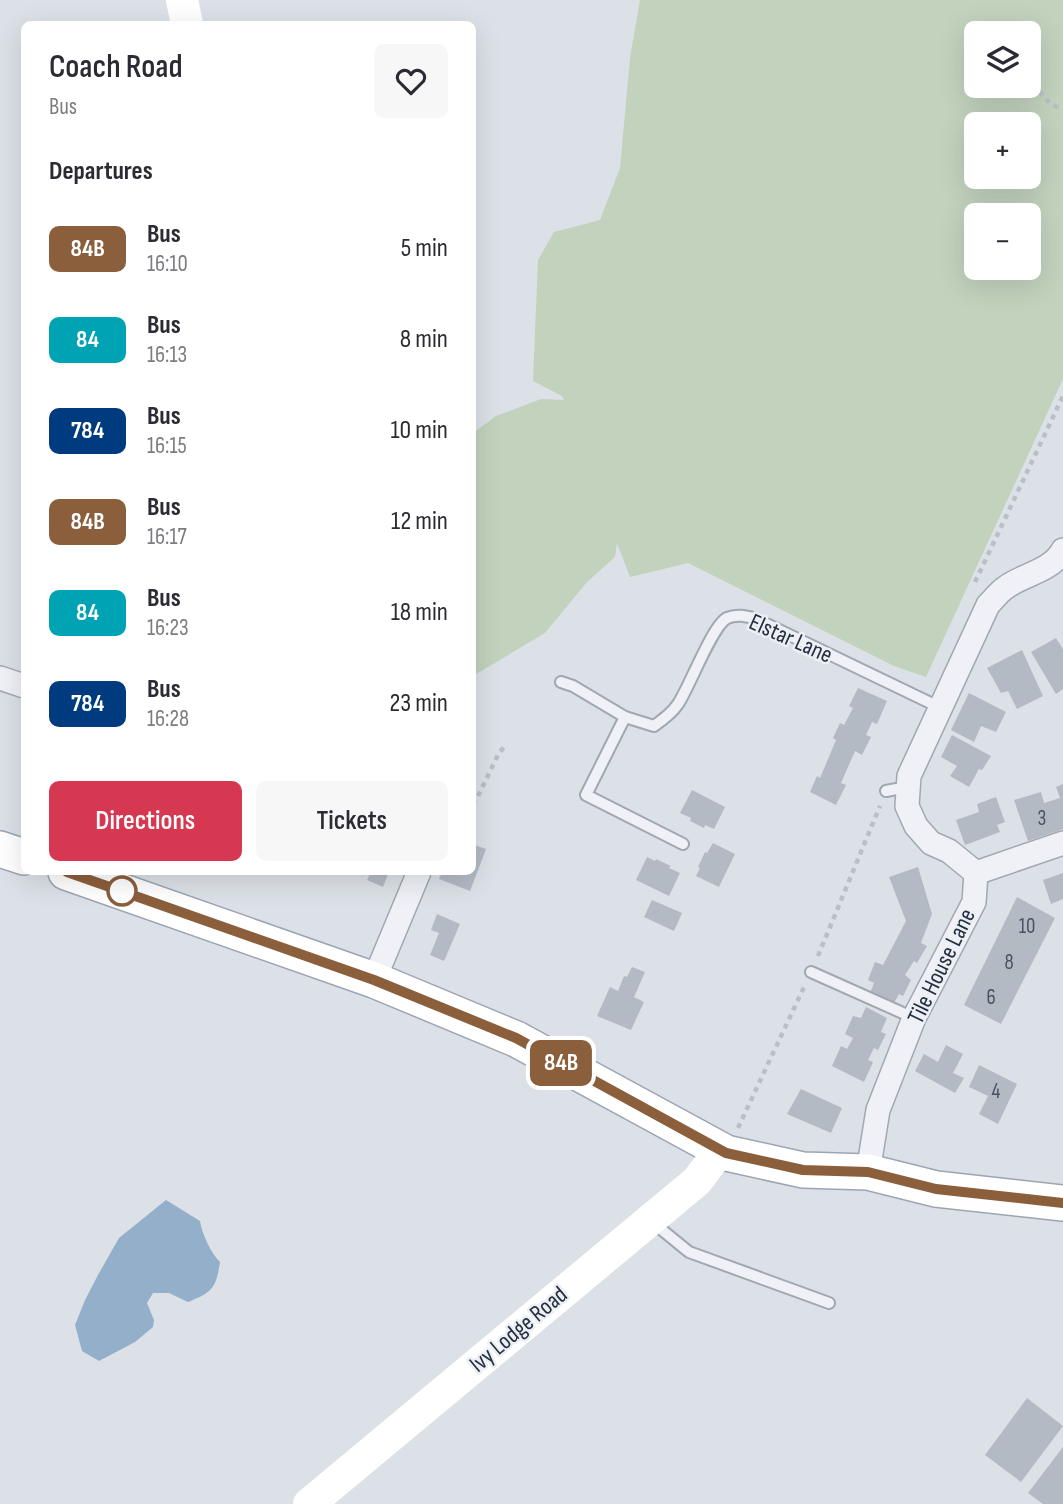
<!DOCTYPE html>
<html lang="en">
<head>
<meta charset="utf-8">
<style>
	body { margin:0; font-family:"Sofia Sans Condensed",sans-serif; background:#f7f7f7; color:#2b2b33; height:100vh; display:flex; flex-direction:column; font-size:26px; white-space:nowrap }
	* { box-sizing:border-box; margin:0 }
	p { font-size:23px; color:#7c7c81 }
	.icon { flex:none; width:38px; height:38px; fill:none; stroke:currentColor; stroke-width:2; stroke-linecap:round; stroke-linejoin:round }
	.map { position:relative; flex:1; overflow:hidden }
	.panel { position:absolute; left:21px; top:21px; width:455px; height:854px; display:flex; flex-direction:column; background:#fff; border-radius:10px; box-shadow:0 7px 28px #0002 }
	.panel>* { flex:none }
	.badge { padding:0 14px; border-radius:10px; font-size:24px; line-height:46px }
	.buttons { position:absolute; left:964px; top:21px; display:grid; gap:14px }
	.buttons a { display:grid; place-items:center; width:77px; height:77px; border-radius:10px; background:#fff; box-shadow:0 7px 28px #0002; font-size:35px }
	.map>.badge { position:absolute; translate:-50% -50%; box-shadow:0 0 0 4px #fff }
	h2 { padding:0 28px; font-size:26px; line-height:63px }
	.round { display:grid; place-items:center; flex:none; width:74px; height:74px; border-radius:10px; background:#f7f7f7 }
	.head { display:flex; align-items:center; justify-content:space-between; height:119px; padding:0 28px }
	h1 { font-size:33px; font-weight:600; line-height:52px }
	.action { display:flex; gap:14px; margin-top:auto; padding:14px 28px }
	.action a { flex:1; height:80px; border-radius:10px; background:#d63851; color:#fff; font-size:28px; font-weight:600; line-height:80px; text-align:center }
	.action a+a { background:#f7f7f7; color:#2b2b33 }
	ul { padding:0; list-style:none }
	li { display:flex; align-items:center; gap:21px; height:91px; padding:0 28px }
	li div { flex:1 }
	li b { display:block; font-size:26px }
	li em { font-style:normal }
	li .badge { min-width:77px; font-weight:700; text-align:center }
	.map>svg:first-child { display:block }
	.green { fill:#c2d2bd; fill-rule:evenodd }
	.water { fill:#94afca }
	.building { fill:#b3bac4 }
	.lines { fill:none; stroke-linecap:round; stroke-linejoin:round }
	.lane-casing { stroke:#a1a8b1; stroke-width:14 }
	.street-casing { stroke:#a1a8b1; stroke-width:26 }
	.primary-casing { stroke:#9ba5b4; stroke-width:38 }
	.path { stroke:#babfc6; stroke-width:4.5; stroke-dasharray:5 5; stroke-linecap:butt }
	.lane { stroke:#eff1f6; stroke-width:10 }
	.street { stroke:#eff1f6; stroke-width:23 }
	.secondary { stroke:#fff; stroke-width:32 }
	.primary { stroke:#fff; stroke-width:35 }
	.line-casing { stroke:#fff; stroke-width:16 }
	.line { stroke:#8b5e3c; stroke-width:10 }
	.stop-dot { fill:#fff; stroke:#8b5e3c; stroke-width:3.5 }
	.labels { text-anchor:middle; stroke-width:5; stroke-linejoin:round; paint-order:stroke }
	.number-label { font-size:21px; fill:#485260 }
	.street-label { font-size:24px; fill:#252f3f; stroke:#ecf0f5 }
</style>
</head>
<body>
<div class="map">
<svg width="1063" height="1504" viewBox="0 0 1063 1504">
	<rect width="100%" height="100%" fill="#dce1e7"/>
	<path class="green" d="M640 0H1063V379L926 677 894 666 688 563 630 577 617 543 615 557 587 582 545 633 473 676V433L496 416 541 399 564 400 562 396 533 381 538 260 554 232 600 220 620 168 630 58ZM1029 33V86H976V33ZM1029 124V177H976V124ZM976 215H1029V268H976Z"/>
	<path class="water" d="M166 1200 200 1221C202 1234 211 1253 220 1262 216 1288 213 1292 188 1302L169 1293H153L147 1303 154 1320 153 1327 135 1342 99 1361 82 1351 75 1325 85 1300 98 1275 119 1238Z"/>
	<g class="building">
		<polygon points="1056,638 1063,649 1063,689 1056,694 1031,652"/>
		<polygon points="1022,650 1043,696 1017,709 1008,691 1001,693 987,668"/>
		<polygon points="858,688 887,701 877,724 872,722 866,735 871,737 862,755 855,751 841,783 846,785 836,805 810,792 817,776 820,778 836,740 833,738 840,723 844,725 853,708 849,706"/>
		<polygon points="969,693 1006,712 996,732 981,726 974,742 951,730"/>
		<polygon points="952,735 991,756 982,770 979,769 969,787 950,776 957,766 941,757"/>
		<polygon points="1063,784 1063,829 1028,841 1014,800 1041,792 1044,803 1060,798 1056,787"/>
		<polygon points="692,790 725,807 714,829 705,825 704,828 690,821 691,818 680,813"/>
		<polygon points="996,797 1005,822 997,825 1000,832 965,845 956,820 979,812 977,804"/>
		<polygon points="713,843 735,854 719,887 696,876 700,868 698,867 705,852 707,853"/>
		<polygon points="472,844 486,849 470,891 439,879 442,872 472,872"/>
		<polygon points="647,857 655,861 656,859 671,866 669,868 680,873 669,896 636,880"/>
		<polygon points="918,867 932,914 921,943 927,946 917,963 914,961 905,975 911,980 903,996 899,994 893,1005 870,993 874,983 868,980 875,962 883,965 906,921 889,877"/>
		<polygon points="371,872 389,872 383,887 367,880"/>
		<polygon points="1063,873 1063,899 1051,904 1043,880"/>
		<polygon points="1017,897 1055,918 1001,1024 964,1005"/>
		<polygon points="652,900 682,913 674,931 644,917"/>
		<polygon points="437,914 460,924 444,961 430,955 439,933 431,930"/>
		<polygon points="632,967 645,972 634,997 644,1002 631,1030 597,1016 610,987 618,991 624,976 627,977"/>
		<polygon points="866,1007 887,1018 881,1032 886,1034 878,1050 874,1048 868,1060 873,1062 864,1082 832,1066 841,1046 847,1049 853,1038 845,1034 853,1016 861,1018"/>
		<polygon points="946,1045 963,1054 953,1073 964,1078 955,1093 915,1071 924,1054 938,1062"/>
		<polygon points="979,1065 1017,1084 998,1124 979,1114 988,1096 969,1087"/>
		<polygon points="801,1089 842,1108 831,1133 787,1114"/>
		<polygon points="1027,1398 1063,1426 1021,1482 985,1455"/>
		<polygon points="1063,1447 1063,1504 1043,1504 1028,1493"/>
	</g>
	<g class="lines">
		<defs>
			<g id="lane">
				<path d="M561 682 573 686 625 717 654 726C664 719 672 713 678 704 690 686 712 626 727 618 736 614 745 616 754 618L941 708"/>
				<polyline points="625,717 586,795 683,844"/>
				<polyline points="886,791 907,787"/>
				<polyline points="811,972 914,1018"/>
				<polyline points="651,1221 689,1252 829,1303"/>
			</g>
			<g id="street">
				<polyline points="0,678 24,686"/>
				<polyline points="976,873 1063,843"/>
				<polyline points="374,980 419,872"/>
				<path d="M868 1172 878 1110 914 1018 974 902 976 873 949 851 931 843 916 826 907 806 909 776 988 605C994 599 999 592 1005 588 1023 574 1051 572 1063 550"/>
			</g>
			<g id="primary">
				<polyline points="0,849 24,857"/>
				<polyline points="66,872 374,980 516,1039 726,1153 803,1170 868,1172 936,1189 1063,1203"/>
			</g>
		</defs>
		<use href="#lane" class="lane-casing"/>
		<use href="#street" class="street-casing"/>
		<use href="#primary" class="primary-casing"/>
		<g class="path">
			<polyline points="1038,54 1033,65 1034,82 1043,96 1052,105 1063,109"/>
			<polyline points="975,582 1063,396"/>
			<polyline points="472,804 477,798 499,753 506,745"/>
			<polyline points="818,956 880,806"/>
			<polyline points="738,1128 804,987"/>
		</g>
		<use href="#lane" class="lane"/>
		<use href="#street" class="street"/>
		<g class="secondary">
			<polyline points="182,0 187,24"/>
			<polyline points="309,1504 697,1181 721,1149"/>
		</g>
		<use href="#primary" class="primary"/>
	</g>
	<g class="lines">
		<defs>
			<polyline id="line" points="67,872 374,980 516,1038 726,1153 803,1170 868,1172 936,1189 1063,1203"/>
		</defs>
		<use href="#line" class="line-casing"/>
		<use href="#line" class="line"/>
	</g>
	<circle class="stop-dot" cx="122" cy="891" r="14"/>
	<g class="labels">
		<g class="number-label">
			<text x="1042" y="825">3</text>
			<text x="1027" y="933">10</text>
			<text x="1009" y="969">8</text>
			<text x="991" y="1004">6</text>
			<text x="996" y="1098">4</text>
		</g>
		<g class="street-label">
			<text transform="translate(791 638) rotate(24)" y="8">Elstar Lane</text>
			<text transform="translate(941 966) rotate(-64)" y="8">Tile House Lane</text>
			<text transform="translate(518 1329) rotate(-40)" y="8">Ivy Lodge Road</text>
		</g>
	</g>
</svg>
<div class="buttons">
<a><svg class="icon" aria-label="layers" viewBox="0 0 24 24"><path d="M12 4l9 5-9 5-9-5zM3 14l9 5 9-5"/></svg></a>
<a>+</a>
<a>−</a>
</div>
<b class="badge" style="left:561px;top:1063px;background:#8b5e3c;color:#fff">84B</b>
<section class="panel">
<div class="head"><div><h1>Coach Road</h1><p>Bus</p></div><a class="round"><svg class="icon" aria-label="heart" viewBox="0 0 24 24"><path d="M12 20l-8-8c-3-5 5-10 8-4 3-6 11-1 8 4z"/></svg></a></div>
<h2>Departures</h2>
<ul>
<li><span class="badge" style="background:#8b5e3c;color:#fff">84B</span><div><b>Bus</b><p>16:10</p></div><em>5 min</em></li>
<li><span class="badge" style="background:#00a3b4;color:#fff">84</span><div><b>Bus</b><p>16:13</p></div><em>8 min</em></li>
<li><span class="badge" style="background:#003b80;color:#fff">784</span><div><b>Bus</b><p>16:15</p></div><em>10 min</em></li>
<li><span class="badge" style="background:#8b5e3c;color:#fff">84B</span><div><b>Bus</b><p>16:17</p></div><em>12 min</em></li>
<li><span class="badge" style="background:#00a3b4;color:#fff">84</span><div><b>Bus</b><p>16:23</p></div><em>18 min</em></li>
<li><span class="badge" style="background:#003b80;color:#fff">784</span><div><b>Bus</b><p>16:28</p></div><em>23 min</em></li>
</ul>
<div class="action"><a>Directions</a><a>Tickets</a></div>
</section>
</div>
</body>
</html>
